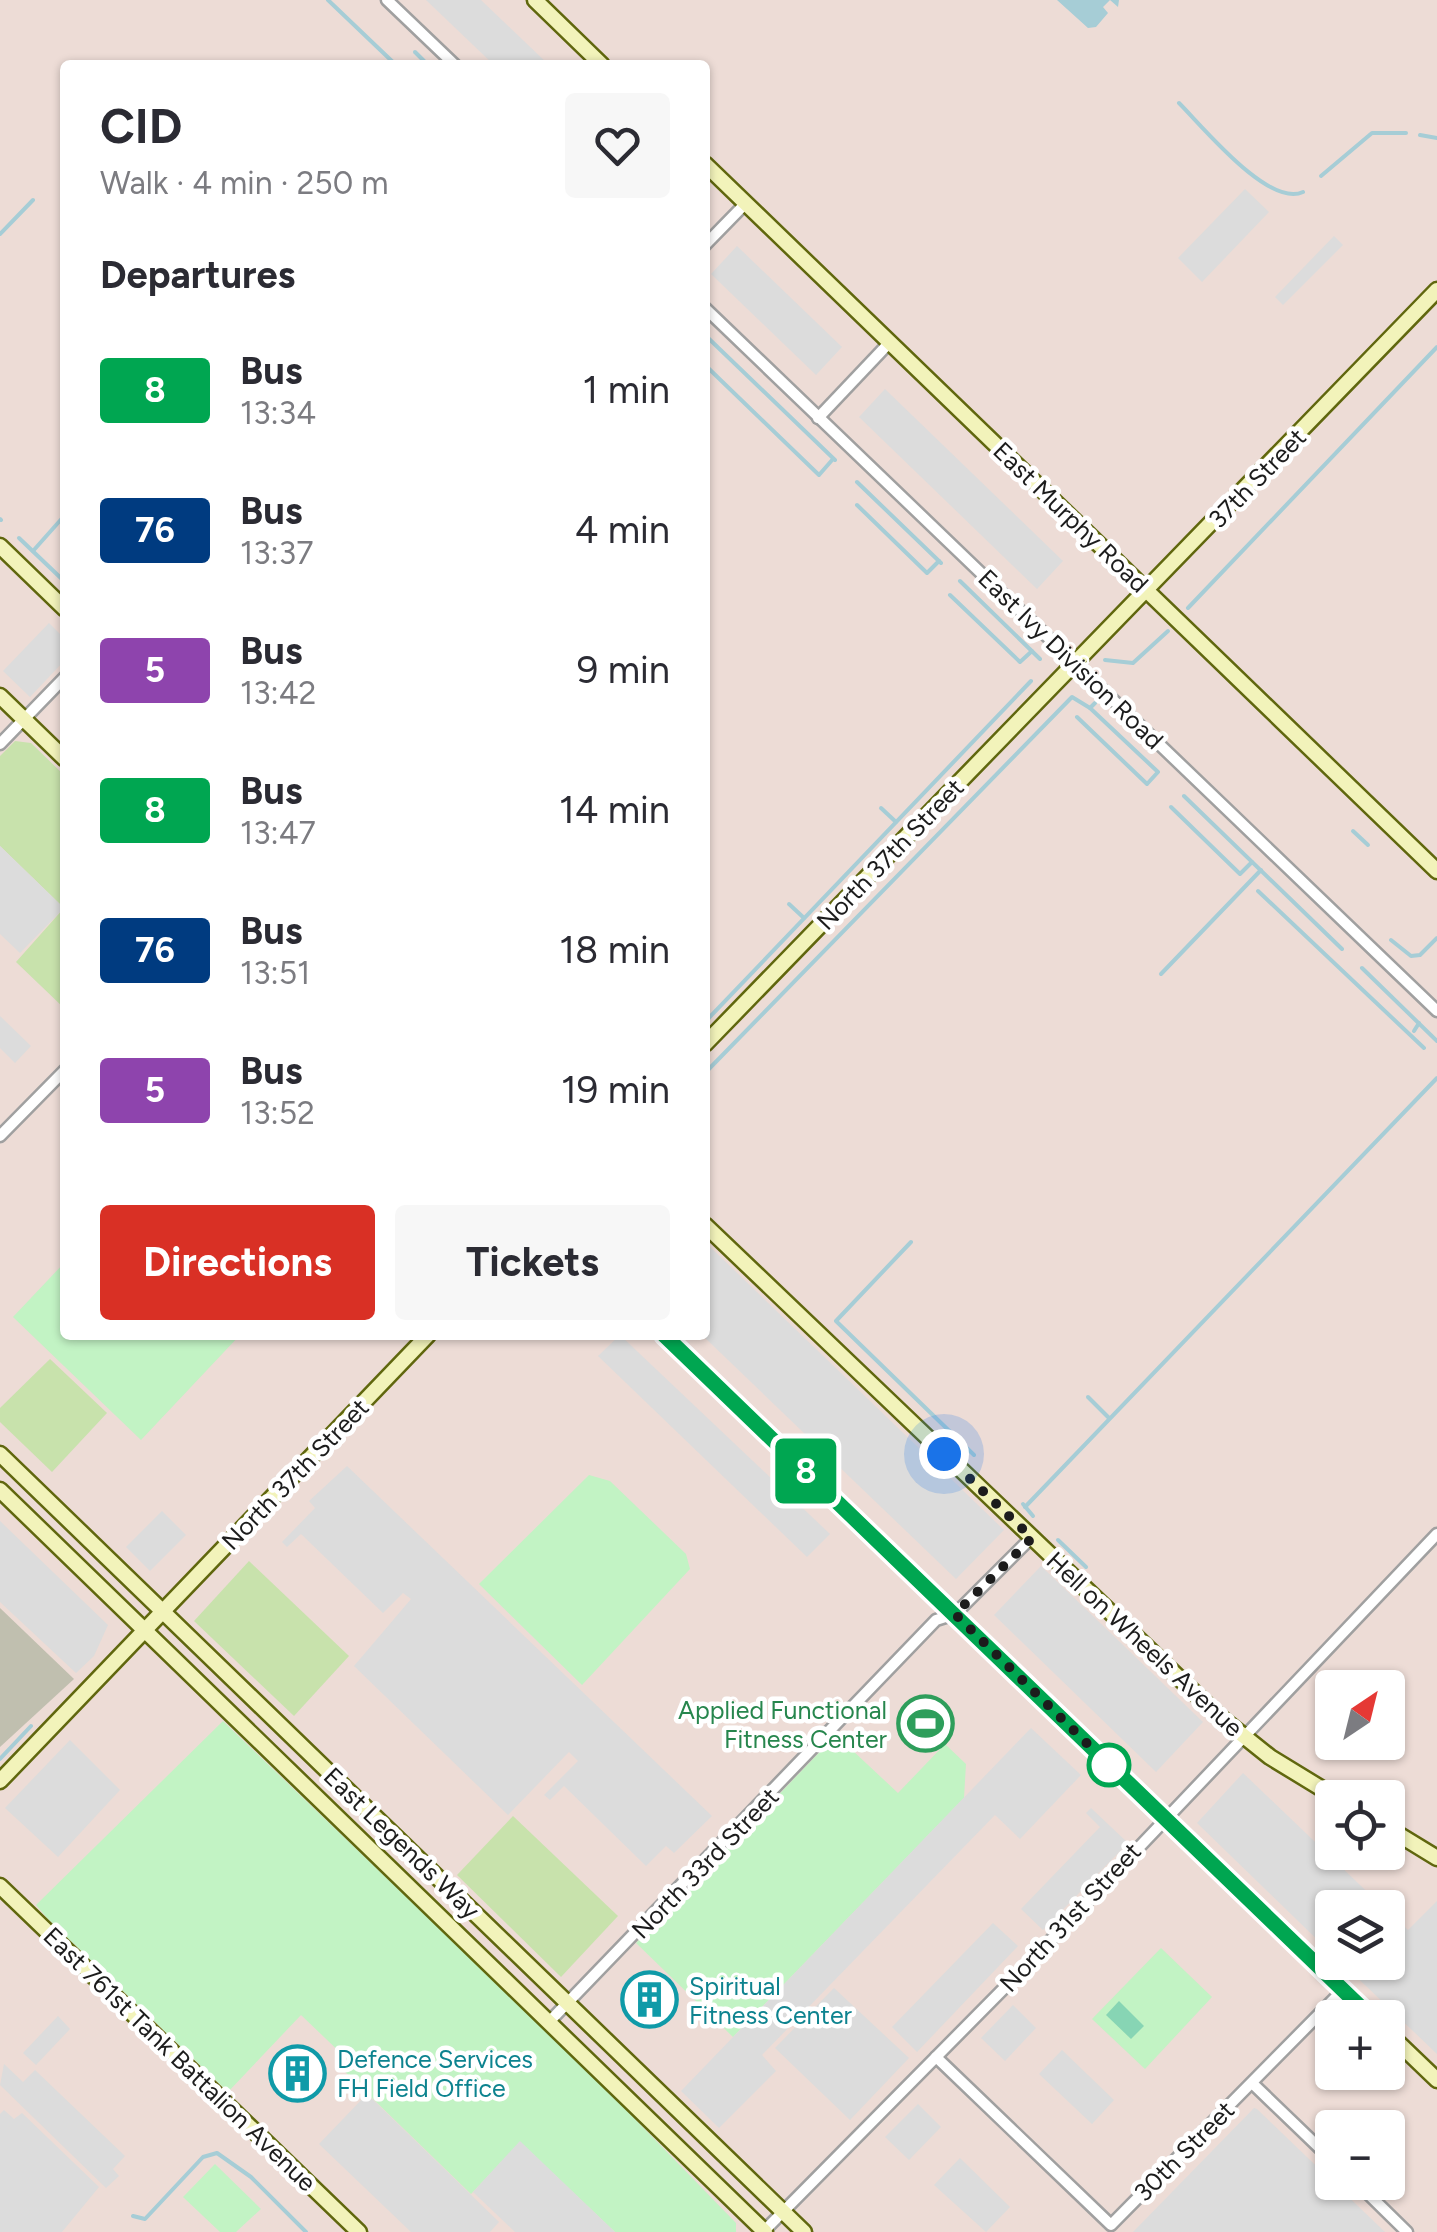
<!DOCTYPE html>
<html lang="en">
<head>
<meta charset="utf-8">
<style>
	body { margin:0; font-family:Figtree,sans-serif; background:#f7f7f7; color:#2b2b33; height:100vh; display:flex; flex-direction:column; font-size:38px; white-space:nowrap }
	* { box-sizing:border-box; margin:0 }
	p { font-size:32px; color:#7c7c81 }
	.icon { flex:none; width:55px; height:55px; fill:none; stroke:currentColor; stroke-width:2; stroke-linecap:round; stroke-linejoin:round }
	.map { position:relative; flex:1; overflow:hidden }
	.panel { position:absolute; left:60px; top:60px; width:650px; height:1280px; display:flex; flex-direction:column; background:#fff; border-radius:10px; box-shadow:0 2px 8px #0004 }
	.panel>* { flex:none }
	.badge { padding:0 20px; border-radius:8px; font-size:35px; line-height:65px }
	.needle { width:65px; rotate:35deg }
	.controls { position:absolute; left:1315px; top:1670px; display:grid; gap:20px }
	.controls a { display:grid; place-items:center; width:90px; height:90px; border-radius:10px; background:#fff; box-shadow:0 2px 8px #0004; font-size:50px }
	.you { position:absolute; width:50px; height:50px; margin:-25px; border:8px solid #fff; border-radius:50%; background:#1a73e8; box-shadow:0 0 0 15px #1a73e833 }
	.map>.badge { position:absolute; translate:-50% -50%; box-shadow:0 0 0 5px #fff }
	h2 { padding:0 40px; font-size:38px; line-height:90px }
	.round { display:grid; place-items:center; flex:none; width:105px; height:105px; border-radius:10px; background:#f7f7f7 }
	.headline { display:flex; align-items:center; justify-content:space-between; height:170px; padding:0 40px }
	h1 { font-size:48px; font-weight:700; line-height:75px }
	.action { display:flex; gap:20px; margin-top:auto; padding:20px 40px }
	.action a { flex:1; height:115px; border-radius:10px; background:#d93025; color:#fff; font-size:40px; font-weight:700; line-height:115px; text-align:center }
	.action a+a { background:#f7f7f7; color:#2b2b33 }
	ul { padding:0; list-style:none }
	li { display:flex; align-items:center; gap:30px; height:140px; padding:0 40px }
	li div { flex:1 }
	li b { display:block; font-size:38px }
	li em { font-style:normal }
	li .badge { min-width:110px; font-weight:700; text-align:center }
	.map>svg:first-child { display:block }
	.military { fill:#eddcd6; fill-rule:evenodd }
	.construction { fill:#c0bfaf }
	.grass { fill:#c8e2ac }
	.park { fill:#c2f3c4 }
	.pitch { fill:#87d5b4 }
	.parking { fill:#dcdcdc }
	.water { fill:#a6cdd6 }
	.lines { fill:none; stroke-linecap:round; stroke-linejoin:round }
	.stream { stroke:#a6cdd6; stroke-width:4 }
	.street-casing { stroke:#a0a0a0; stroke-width:15 }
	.secondary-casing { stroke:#60670e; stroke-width:19 }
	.street { stroke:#fff; stroke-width:10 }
	.secondary { stroke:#f2f3ba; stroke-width:14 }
	.line-casing { stroke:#fff; stroke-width:22 }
	.line { stroke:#00a651; stroke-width:15 }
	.walk { stroke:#1c1c1c; stroke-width:10; stroke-dasharray:0 18 }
	.stop-dot { fill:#fff; stroke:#00a651; stroke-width:5 }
	.labels { text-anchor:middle; stroke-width:9; stroke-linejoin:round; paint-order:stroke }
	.street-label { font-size:25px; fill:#1c1c1c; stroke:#fff }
	.leisure-label { font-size:25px; fill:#27864d; stroke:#fff; text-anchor:end }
	.culture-label { font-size:25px; fill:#0d838f; stroke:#fff; text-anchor:start }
</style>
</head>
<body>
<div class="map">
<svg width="1437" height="2232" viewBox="0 0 1437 2232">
	<rect width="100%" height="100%" fill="#ece9e2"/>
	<path class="military" d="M0 0H1437V2232H0ZM65 65H705V1335H65ZM1332 1688H1388V1742H1332ZM1332 1798H1388V1852H1332ZM1332 1908H1388V1962H1332ZM1332 2018H1388V2072H1332ZM1332 2128H1388V2182H1332Z"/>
	<polygon class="construction" points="0,1608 74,1679 0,1747"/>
	<g class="grass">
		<polygon points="15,741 31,743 65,776 65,1009 16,962 64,908 0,846 0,756"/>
		<polygon points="50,1359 107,1413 52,1472 0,1422 0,1408"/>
		<polygon points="249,1561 349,1656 294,1716 194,1621"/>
		<polygon points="513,1816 618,1916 561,1977 457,1875"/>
	</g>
	<g class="park">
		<polygon points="65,1262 65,1335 240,1335 141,1440 13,1317"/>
		<polygon points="589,1475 610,1481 686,1554 690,1569 582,1685 479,1584"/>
		<polygon points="223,1721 599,2082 736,2223 736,2232 615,2232 520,2142 471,2194 340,2067 347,2059 301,2015 228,2092 47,1918 36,1905"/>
		<polygon points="836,1735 898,1793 945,1744 966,1764 964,1798 733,2037 636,1943"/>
		<polygon points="1161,1948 1212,1997 1145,2069 1092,2019"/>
		<polygon points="215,2164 261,2209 236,2232 220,2232 183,2197"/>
	</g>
	<polygon class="pitch" points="1119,2001 1144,2026 1131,2039 1106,2015"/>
	<g class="parking">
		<polygon points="426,0 481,0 549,65 494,65"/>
		<polygon points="1245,189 1269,212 1202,282 1178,258"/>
		<polygon points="1334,236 1343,245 1283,305 1275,297"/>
		<polygon points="737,246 842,347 816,375 711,274"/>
		<polygon points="885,389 1063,561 1037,589 859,417"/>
		<polygon points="49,623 65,639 65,660 30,697 3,671"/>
		<polygon points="0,846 64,908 20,953 0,934"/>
		<polygon points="0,1016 31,1046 15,1063 0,1048"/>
		<polygon points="705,1242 1004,1530 956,1579 702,1335"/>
		<polygon points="620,1335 830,1534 807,1557 598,1356"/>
		<polygon points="347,1466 712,1816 674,1853 666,1846 646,1866 564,1786 550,1800 544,1795 578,1761 569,1752 508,1815 354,1666 411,1599 403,1593 383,1613 301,1534 287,1547 282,1542 315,1508 309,1501"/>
		<polygon points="162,1511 186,1535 150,1571 126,1547"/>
		<polygon points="0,1521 108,1625 94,1656 76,1673 0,1602"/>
		<polygon points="1041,1566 1203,1722 1156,1772 994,1615"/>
		<polygon points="1031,1728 1081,1775 1020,1839 995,1815 762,2055 776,2071 719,2128 681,2091"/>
		<polygon points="70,1740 120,1790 58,1857 5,1808"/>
		<polygon points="1243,1773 1383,1907 1332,1908 1332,1954 1197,1823"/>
		<polygon points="1091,1808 1128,1843 1043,1930 1021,1909 1100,1827 1086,1813"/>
		<polygon points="1437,1901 1437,2054 1342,1963 1388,1962 1388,1911 1408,1930"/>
		<polygon points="993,1923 1018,1946 917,2052 892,2027"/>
		<polygon points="834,1988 909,2058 850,2120 775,2048"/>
		<polygon points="1013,2005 1036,2028 1005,2061 981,2038"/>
		<polygon points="58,2016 70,2029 36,2065 23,2053"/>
		<polygon points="1062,2050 1114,2100 1092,2124 1039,2074"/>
		<polygon points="4,2064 23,2082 35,2070 125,2156 113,2169 119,2176 106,2188 0,2085"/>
		<polygon points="367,2094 499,2222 490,2232 411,2232 319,2144"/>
		<polygon points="918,2104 941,2127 909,2160 885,2137"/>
		<polygon points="1254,2108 1257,2109 1385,2232 1133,2232"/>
		<polygon points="4,2110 14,2119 22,2113 99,2187 62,2232 0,2232 0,2114"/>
		<polygon points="520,2141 615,2232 515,2232 473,2192"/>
		<polygon points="960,2158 1010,2207 986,2232 934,2185"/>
	</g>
	<polygon class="water" points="1057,0 1119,0 1118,7 1110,0 1103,7 1108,13 1096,27 1088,28"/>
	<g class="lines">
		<g class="stream">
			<polyline points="328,0 396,65"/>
			<polyline points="415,52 428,65"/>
			<path d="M1179 103C1203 127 1269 208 1303 192"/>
			<polyline points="1420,135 1437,138"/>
			<polyline points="1321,176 1372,133 1406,133"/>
			<polyline points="0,234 33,200"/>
			<polyline points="705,335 835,460"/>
			<polyline points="705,365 819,475 833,459"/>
			<polyline points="857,482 941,563"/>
			<polyline points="857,505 927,573 939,561"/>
			<polyline points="0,519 1,520"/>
			<polyline points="19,538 65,582"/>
			<polyline points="33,551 65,515"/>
			<polyline points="960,581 1040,659"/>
			<polyline points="950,595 1020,662 1032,651"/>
			<polyline points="1188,608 1437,347"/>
			<polyline points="1105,660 1133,663 1168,631"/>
			<polyline points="1077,717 1147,784 1158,772 1090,708 1095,703"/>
			<polyline points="1184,796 1342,949"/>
			<polyline points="1171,807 1240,874 1252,862"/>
			<polyline points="881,808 896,822"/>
			<polyline points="1353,831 1368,845"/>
			<polyline points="1258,891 1424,1048"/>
			<polyline points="789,904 804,918"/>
			<polyline points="1391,940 1411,956 1420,955 1437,938"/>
			<polyline points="1362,968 1437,1041"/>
			<polyline points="1161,974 1261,870"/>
			<polyline points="705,1022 1031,681"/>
			<polyline points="1414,1031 1419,1023"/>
			<polyline points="705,1073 1072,697 1090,708"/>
			<polyline points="911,1242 836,1321 974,1455"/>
			<polyline points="1088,1397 1109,1418"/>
			<polyline points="1023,1504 1033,1516"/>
			<polyline points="1025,1507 1437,1078"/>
			<polyline points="1058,1540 1086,1567"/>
			<polyline points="0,1759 31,1726"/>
			<polyline points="133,2216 145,2219 203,2157 217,2153 251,2177 306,2232"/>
		</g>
		<defs>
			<g id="street">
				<polyline points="387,0 455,65"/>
				<polyline points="705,245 746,203"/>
				<polyline points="705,308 1437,1011"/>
				<polyline points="818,418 890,342"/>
				<polyline points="0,744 65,677"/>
				<polyline points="0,1136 65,1070"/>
				<polyline points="549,2022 936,1620 955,1614 1032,1537"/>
				<polyline points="936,2057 1111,2225 1343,1990"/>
				<polyline points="1252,2083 1332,2160"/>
				<polyline points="1356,2182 1407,2232"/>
				<polyline points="763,2232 1028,1964 1437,1534"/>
			</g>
			<g id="secondary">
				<polyline points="535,0 602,65"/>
				<polyline points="705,164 1437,871"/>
				<polyline points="0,546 65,609"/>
				<polyline points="0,696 65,759"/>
				<polyline points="705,1044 1437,290"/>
				<polyline points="705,1225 1220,1717 1270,1757 1337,1798"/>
				<polyline points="664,1335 1372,2018"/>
				<polyline points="0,1454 804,2232"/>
				<polyline points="0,1490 765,2232"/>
				<polyline points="0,1781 428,1335"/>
				<polyline points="1388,1828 1437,1858"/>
				<polyline points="0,1886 359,2232"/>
				<polyline points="1388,2033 1437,2080"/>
			</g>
		</defs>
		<use href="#street" class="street-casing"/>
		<use href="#secondary" class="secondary-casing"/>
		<use href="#street" class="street"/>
		<use href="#secondary" class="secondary"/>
	</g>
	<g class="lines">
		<defs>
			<polyline id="line" points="664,1335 1372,2018"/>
		</defs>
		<use href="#line" class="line-casing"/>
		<use href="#line" class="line"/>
		<polyline class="walk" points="944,1454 1032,1538 955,1614 1109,1765"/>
	</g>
	<defs>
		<symbol id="stadium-ring" viewBox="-11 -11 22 22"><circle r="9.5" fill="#fff" stroke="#2e9e5b" stroke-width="1.5"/><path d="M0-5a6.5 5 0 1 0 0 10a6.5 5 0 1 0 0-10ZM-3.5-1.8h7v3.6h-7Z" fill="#2e9e5b"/></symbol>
		<symbol id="building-ring" viewBox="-11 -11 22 22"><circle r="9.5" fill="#fff" stroke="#0f9aa8" stroke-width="1.5"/><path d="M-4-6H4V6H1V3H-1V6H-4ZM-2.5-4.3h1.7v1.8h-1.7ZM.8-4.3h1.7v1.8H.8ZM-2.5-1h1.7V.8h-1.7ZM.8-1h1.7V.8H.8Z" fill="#0f9aa8"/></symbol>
	</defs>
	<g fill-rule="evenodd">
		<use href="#stadium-ring" x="894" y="1692" width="63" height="63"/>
		<use href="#building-ring" x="618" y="1968" width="63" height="63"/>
		<use href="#building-ring" x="266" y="2042" width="63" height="63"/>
	</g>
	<circle class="stop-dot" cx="1109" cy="1765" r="20"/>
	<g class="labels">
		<g class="street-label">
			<text transform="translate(1257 478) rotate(-46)" y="9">37th Street</text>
			<text transform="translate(1071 517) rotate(44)" y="9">East Murphy Road</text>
			<text transform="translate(1071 659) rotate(44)" y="9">East Ivy Division Road</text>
			<text transform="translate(890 854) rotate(-46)" y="9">North 37th Street</text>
			<text transform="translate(295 1474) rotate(-46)" y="9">North 37th Street</text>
			<text transform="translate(1145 1644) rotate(43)" y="9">Hell on Wheels Avenue</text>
			<text transform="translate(402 1843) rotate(44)" y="9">East Legends Way</text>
			<text transform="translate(705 1863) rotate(-46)" y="9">North 33rd Street</text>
			<text transform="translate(1070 1917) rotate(-47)" y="9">North 31st Street</text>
			<text transform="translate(180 2059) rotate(44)" y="9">East 761st Tank Battalion Avenue</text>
			<text transform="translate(1184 2151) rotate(-45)" y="9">30th Street</text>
		</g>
		<g class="leisure-label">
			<text x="887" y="1719">Applied Functional<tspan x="887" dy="29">Fitness Center</tspan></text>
		</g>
		<g class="culture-label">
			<text x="689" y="1995">Spiritual<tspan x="689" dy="29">Fitness Center</tspan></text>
			<text x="337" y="2068">Defence Services<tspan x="337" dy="29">FH Field Office</tspan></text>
		</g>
	</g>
</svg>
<div class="controls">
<a><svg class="needle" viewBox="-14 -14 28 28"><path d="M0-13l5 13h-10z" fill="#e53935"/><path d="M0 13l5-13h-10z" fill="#7c7c81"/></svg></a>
<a><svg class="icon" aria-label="locate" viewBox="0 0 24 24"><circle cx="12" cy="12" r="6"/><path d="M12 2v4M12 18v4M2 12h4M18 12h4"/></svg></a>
<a><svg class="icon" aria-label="layers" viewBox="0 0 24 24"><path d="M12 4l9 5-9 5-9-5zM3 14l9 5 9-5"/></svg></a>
<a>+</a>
<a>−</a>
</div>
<div class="you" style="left:944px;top:1454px"></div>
<b class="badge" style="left:806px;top:1471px;background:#00a651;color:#fff">8</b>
<section class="panel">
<div class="headline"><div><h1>CID</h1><p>Walk · 4 min · 250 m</p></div><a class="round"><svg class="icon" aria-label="heart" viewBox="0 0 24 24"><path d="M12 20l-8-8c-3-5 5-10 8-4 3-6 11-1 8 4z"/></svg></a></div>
<h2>Departures</h2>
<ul>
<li><span class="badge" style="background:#00a651;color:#fff">8</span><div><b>Bus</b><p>13:34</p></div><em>1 min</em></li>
<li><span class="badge" style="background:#003b80;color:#fff">76</span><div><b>Bus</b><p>13:37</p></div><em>4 min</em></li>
<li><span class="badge" style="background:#8e44ad;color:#fff">5</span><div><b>Bus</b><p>13:42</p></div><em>9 min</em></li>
<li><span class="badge" style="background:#00a651;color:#fff">8</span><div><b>Bus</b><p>13:47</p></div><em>14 min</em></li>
<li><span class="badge" style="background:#003b80;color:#fff">76</span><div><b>Bus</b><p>13:51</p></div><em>18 min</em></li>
<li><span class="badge" style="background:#8e44ad;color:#fff">5</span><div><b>Bus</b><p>13:52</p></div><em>19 min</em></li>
</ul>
<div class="action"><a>Directions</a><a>Tickets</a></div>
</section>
</div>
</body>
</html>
